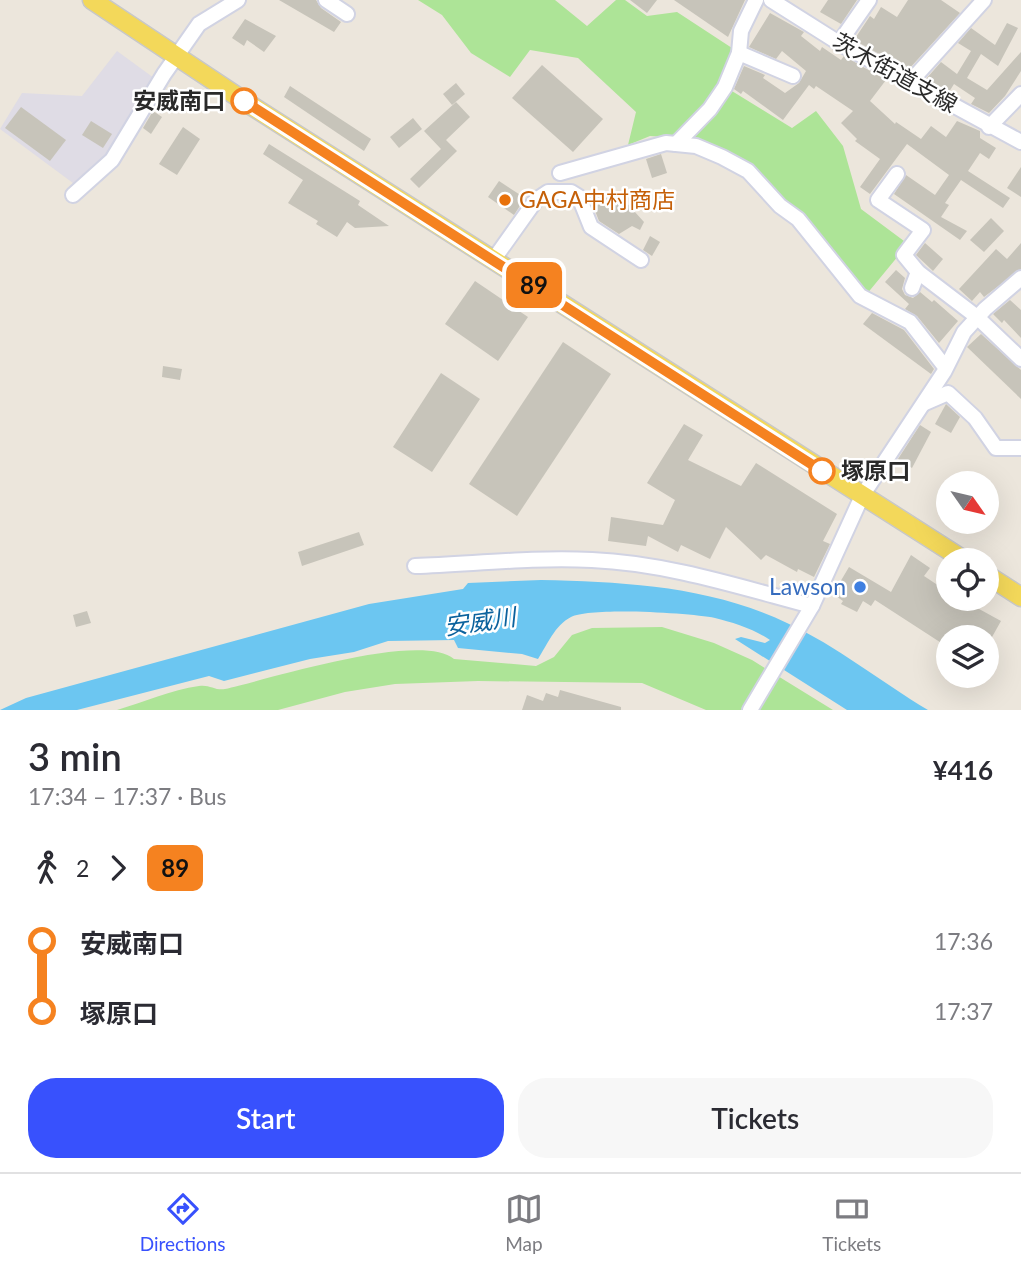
<!DOCTYPE html>
<html lang="en">
<head>
<meta charset="utf-8">
<style>
	body { margin:0; font-family:Lato,"Noto Sans JP",sans-serif; background:#f7f7f7; color:#2b2b33; height:100vh; display:flex; flex-direction:column; font-size:26px; white-space:nowrap }
	* { box-sizing:border-box; margin:0 }
	p { font-size:23px; color:#7c7c81 }
	.icon { flex:none; width:38px; height:38px; fill:none; stroke:currentColor; stroke-width:2; stroke-linecap:round; stroke-linejoin:round }
	.map { position:relative; height:710px; overflow:hidden }
	.sheet { display:flex; flex-direction:column; background:#fff; flex:1 }
	.sheet>* { flex:none }
	.badge { padding:0 14px; border-radius:10px; font-size:24px; line-height:46px }
	.needle { width:46px; rotate:124deg }
	.tools { position:absolute; left:936px; top:471px; display:grid; gap:14px }
	.tools a { display:grid; place-items:center; width:63px; height:63px; border-radius:50%; background:#fff; box-shadow:0 7px 28px #0002; font-size:35px }
	.map>.badge { position:absolute; translate:-50% -50%; box-shadow:0 0 0 4px #fff }
	.legs { display:flex; align-items:center; gap:10px; height:77px; padding:0 28px; font-size:23px }
	.legs p { margin-inline-start:auto }
	.summary { display:flex; align-items:center; justify-content:space-between; height:119px; padding:0 28px }
	h1 { font-size:38px; font-weight:600; line-height:52px }
	.action { display:flex; gap:14px; margin-top:auto; padding:14px 28px }
	.action a { flex:1; height:80px; border-radius:28px; background:#3851fd; color:#fff; font-size:28px; font-weight:600; line-height:80px; text-align:center }
	.action a+a { background:#f7f7f7; color:#2b2b33 }
	ul { padding:0 28px; list-style:none }
	li { display:flex; align-items:center; gap:24px; height:70px; font-size:26px }
	li i { display:grid; place-items:center; width:10px; height:100%; margin:0 9px; background:currentColor }
	li i::after { content:''; width:18px; height:18px; margin:-9px; border:5px solid; border-radius:50%; background:#fff }
	li p { margin-inline-start:auto }
	li:first-child i { background:linear-gradient(#0000 50%,currentColor 0) }
	li:last-child i { background:linear-gradient(currentColor 50%,#0000 0) }
	.tabs { display:flex; justify-content:space-around; align-items:center; height:98px; border-top:2px solid #e1e1e2; background:#fff; font-size:19px; color:#7c7c81 }
	.tabs a { display:grid; justify-items:center; gap:4px }
	.tabs .on { color:#3851fd }
	.map>svg:first-child { display:block }
	.industrial { fill:#dfdce5 }
	.green { fill:#ade497 }
	.water { fill:#6cc6f1 }
	.building { fill:#c7c4ba }
	.lines { fill:none; stroke-linecap:round; stroke-linejoin:round }
	.minor-casing { stroke:#d1d3e3; stroke-width:18 }
	.major-casing { stroke:#c8c8c8; stroke-width:21 }
	.minor { stroke:#fff; stroke-width:14 }
	.major { stroke:#f3d85a; stroke-width:18 }
	.line-1-casing { stroke:#fff; stroke-width:16 }
	.line-1 { stroke:#f58220; stroke-width:10 }
	.stop-1-dot { fill:#fff; stroke:#f58220; stroke-width:3.5 }
	.food-dot { fill:#e8710a; stroke:#fff; stroke-width:2.5 }
	.shop-dot { fill:#3f7fe0; stroke:#fff; stroke-width:2.5 }
	.labels { text-anchor:middle; stroke-width:5; stroke-linejoin:round; paint-order:stroke }
	.street-label { font-size:23px; fill:#2a2a2a; stroke:#fff }
	.stop-label { font-size:23px; font-weight:bold; fill:#2a2a2a; stroke:#fff; text-anchor:end }
	.food-label { font-size:23px; fill:#c56008; stroke:#fff; text-anchor:start }
	.shop-label { font-size:23px; fill:#366cbe; stroke:#fff; text-anchor:end }
	.water-label { font-size:24px; font-style:italic; fill:#0b629d; stroke:#fff }
</style>
</head>
<body>
<div class="map">
<svg width="1021" height="710" viewBox="0 0 1021 710">
	<rect width="100%" height="100%" fill="#ece6dc"/>
	<polygon class="industrial" points="117,51 154,78 109,157 77,186 0,129 22,93 82,96"/>
	<g class="green">
		<path d="M418 0H555L587 26 616 0H625L647 16 677 12 732 48C732 84 700 112 679 138L650 136 628 145 636 112 578 58 530 50 510 77 471 53 442 15Z"/>
		<polygon points="727,88 792,128 816,111 843,146 861,209 908,244 866,295 770,185 686,140"/>
		<path d="M662 627 714 643 752 660 833 710H706L642 683 478 681 395 684 345 692 278 710H117C144 702 171 690 199 686 209 684 216 691 225 689 270 679 420 631 454 659L536 666 554 657 572 635 592 628Z"/>
	</g>
	<path class="water" d="M541 580C625 582 710 586 787 623 837 646 881 682 928 710H847L735 639 741 637 765 643 770 640C756 630 732 622 715 618 690 613 592 607 571 617 555 625 547 645 538 659L522 654 458 648 454 640 388 641 354 652 310 659 224 681 209 676 77 710H0L26 698 369 604 463 589 468 583Z"/>
	<g class="building">
		<polygon points="279,0 316,0 321,8 341,22 334,32"/>
		<polygon points="630,0 657,0 647,13"/>
		<polygon points="674,0 745,0 728,37"/>
		<polygon points="828,0 857,0 841,24 820,12"/>
		<polygon points="908,0 941,0 960,13 908,70 854,40 870,16 874,19 881,7 897,17"/>
		<polygon points="770,13 804,32 801,36 820,51 822,47 841,60 844,56 886,80 870,101 895,124 896,122 921,139 931,126 946,137 957,121 980,131 980,138 996,148 989,159 980,153 968,171 1010,198 1003,208 961,180 945,203 949,205 941,217 967,231 960,240 894,194 906,175 935,195 949,175 907,144 870,194 860,187 880,159 855,141 857,139 841,123 853,111 816,86 814,89 809,85 783,120 743,91 741,94 734,89 744,66 765,75 763,78 785,93 799,83 806,71 782,51 776,59 749,47"/>
		<polygon points="245,19 276,36 264,52 247,40 244,46 232,38"/>
		<polygon points="1007,23 1018,28 998,66 981,54 967,78 987,90 1021,52 1021,71 1005,96 989,113 971,104 975,98 954,84 949,92 926,79 941,62 957,74 971,51 958,43 971,28 995,45"/>
		<polygon points="542,65 603,119 573,152 512,98"/>
		<polygon points="456,83 465,94 452,105 443,94"/>
		<polygon points="290,86 371,139 364,151 284,97"/>
		<polygon points="456,102 470,117 446,140 457,151 419,188 410,179 441,149 424,131"/>
		<polygon points="21,107 66,140 50,161 5,128"/>
		<polygon points="153,111 162,117 151,134 143,128"/>
		<polygon points="413,118 422,129 399,148 390,137"/>
		<polygon points="91,121 112,134 103,148 82,135"/>
		<polygon points="183,127 200,139 177,175 159,164"/>
		<polygon points="269,144 360,201 358,205 389,226 355,228 347,222 337,237 316,224 318,221 288,203 303,180 263,154"/>
		<polygon points="661,154 667,173 652,178 646,159"/>
		<polygon points="1021,167 1021,197 1007,188"/>
		<polygon points="499,181 525,198 514,215 488,197"/>
		<polygon points="605,197 624,200 644,222 640,230 632,226 619,234 599,221 594,208"/>
		<polygon points="991,218 1004,231 984,252 970,240"/>
		<polygon points="650,236 660,242 652,256 643,250"/>
		<polygon points="925,243 943,259 933,271 916,255"/>
		<polygon points="1021,243 1021,269 984,297 980,292 972,301 959,289 996,249 1007,259"/>
		<polygon points="896,270 905,278 902,289 905,295 913,298 920,292 932,302 934,300 958,321 939,343 917,316 905,309 909,304 885,282"/>
		<polygon points="475,281 528,317 498,361 445,324"/>
		<polygon points="1010,300 1021,310 1021,338 1004,320 1002,323 993,314"/>
		<polygon points="872,313 904,330 934,369 931,374 863,324"/>
		<polygon points="981,334 1021,370 1021,399 967,347"/>
		<polygon points="563,342 611,374 517,516 469,484"/>
		<polygon points="163,366 182,369 180,380 162,377"/>
		<polygon points="441,373 480,399 432,472 393,447"/>
		<polygon points="946,404 960,417 951,433 935,424"/>
		<polygon points="684,424 703,435 688,460 741,486 756,463 837,514 823,541 830,544 814,577 798,569 797,572 766,555 761,560 726,527 710,559 681,545 678,552 648,536 646,546 608,541 611,517 663,525 675,500 647,483"/>
		<polygon points="920,425 931,432 912,468 898,459"/>
		<polygon points="359,532 364,545 302,566 298,552"/>
		<polygon points="911,555 930,568 924,576 948,592 948,598 959,598 1001,621 992,637 948,637 946,646 875,600 871,606 863,601 857,612 841,604 843,601 833,594 849,567 891,592"/>
		<polygon points="87,611 91,623 76,627 73,615"/>
		<polygon points="560,690 621,707 621,710 522,710 527,695 543,701 546,693 558,697"/>
	</g>
	<g class="lines">
		<defs>
			<g id="minor">
				<polyline points="326,0 347,14"/>
				<polyline points="771,0 839,43 1021,142"/>
				<polyline points="839,43 869,0"/>
				<polyline points="739,53 793,76"/>
				<polyline points="911,81 984,0"/>
				<polyline points="989,127 1021,94"/>
				<polyline points="676,144 710,109 725,87 739,53 741,31 756,0"/>
				<polyline points="560,173 666,143 696,146 722,157 748,171 780,206 798,219 860,296 910,322 945,367"/>
				<polyline points="897,174 878,200 923,230 904,255 918,272 977,317 1021,359"/>
				<polyline points="73,195 112,160 164,74 199,24 238,0"/>
				<polyline points="494,259 536,200 548,192 571,192 579,197 591,227 641,260"/>
				<polyline points="912,288 918,272"/>
				<polyline points="925,403 948,393 975,418 996,448 1021,448"/>
				<path d="M415 566C473 564 533 557 592 560 666 563 740 587 812 606"/>
				<polyline points="750,710 812,606 862,496 944,372 964,332 985,309 1021,278"/>
			</g>
			<g id="major">
				<polyline points="92,0 244,101 964,560"/>
				<polyline points="987,575 1021,597"/>
			</g>
		</defs>
		<use href="#minor" class="minor-casing"/>
		<use href="#major" class="major-casing"/>
		<use href="#minor" class="minor"/>
		<use href="#major" class="major"/>
	</g>
	<g class="lines">
		<defs>
			<polyline id="line-1" points="244,101 822,471"/>
		</defs>
		<use href="#line-1" class="line-1-casing"/>
		<use href="#line-1" class="line-1"/>
	</g>
	<g class="stop-1-dot">
		<circle cx="244" cy="101" r="12"/>
		<circle cx="822" cy="471" r="12"/>
	</g>
	<circle class="food-dot" cx="505" cy="200" r="7"/>
	<circle class="shop-dot" cx="860" cy="587" r="7"/>
	<g class="labels">
		<g class="street-label">
			<text transform="translate(895 73) rotate(29)" y="8">茨木街道支線</text>
		</g>
		<g class="stop-label">
			<text x="225" y="109">安威南口</text>
			<text x="841" y="479" text-anchor="start">塚原口</text>
		</g>
		<g class="food-label">
			<text x="519" y="208">GAGA中村商店</text>
		</g>
		<g class="shop-label">
			<text x="846" y="595">Lawson</text>
		</g>
		<g class="water-label">
			<text transform="translate(480 622) rotate(-8)" y="8">安威川</text>
		</g>
	</g>
</svg>
<div class="tools">
<a><svg class="needle" viewBox="-14 -14 28 28"><path d="M0-13l5 13h-10z" fill="#e53935"/><path d="M0 13l5-13h-10z" fill="#7c7c81"/></svg></a>
<a><svg class="icon" aria-label="locate" viewBox="0 0 24 24"><circle cx="12" cy="12" r="6"/><path d="M12 2v4M12 18v4M2 12h4M18 12h4"/></svg></a>
<a><svg class="icon" aria-label="layers" viewBox="0 0 24 24"><path d="M12 4l9 5-9 5-9-5zM3 14l9 5 9-5"/></svg></a>
</div>
<b class="badge" style="left:534px;top:285px;background:#f58220;color:#111">89</b>
</div>
<section class="sheet">
<div class="summary"><div><h1>3 min</h1><p>17:34 – 17:37 · Bus</p></div><b>¥416</b></div>
<div class="legs"><svg class="icon" aria-label="walk" viewBox="0 0 24 24"><circle cx="13" cy="4" r="2"/><path d="M13 8l-2 6 4 7M11 14l-3 7M7 12l3-4h3l4 4"/></svg>2<svg class="icon" aria-label="forward" viewBox="0 0 24 24"><path d="M9 5l7 7-7 7"/></svg><b class="badge" style="background:#f58220;color:#111">89</b></div>
<ul>
<li><i style="color:#f58220"></i><b>安威南口</b><p>17:36</p></li>
<li><i style="color:#f58220"></i><b>塚原口</b><p>17:37</p></li>
</ul>
<div class="action"><a>Start</a><a>Tickets</a></div>
</section>
<nav class="tabs">
<a class="on"><svg class="icon" aria-label="directions" viewBox="0 0 24 24"><path d="M12 3l9 9-9 9-9-9zM9 14v-3h6M13 9l2 2-2 2"/></svg>Directions</a>
<a><svg class="icon" aria-label="map" viewBox="0 0 24 24"><path d="M3 6l6-2 6 2 6-2v14l-6 2-6-2-6 2zM9 4v14M15 6v14"/></svg>Map</a>
<a><svg class="icon" aria-label="tickets" viewBox="0 0 24 24"><path d="M3 7h18v10H3zM15 7v10"/></svg>Tickets</a>
</nav>
</body>
</html>
